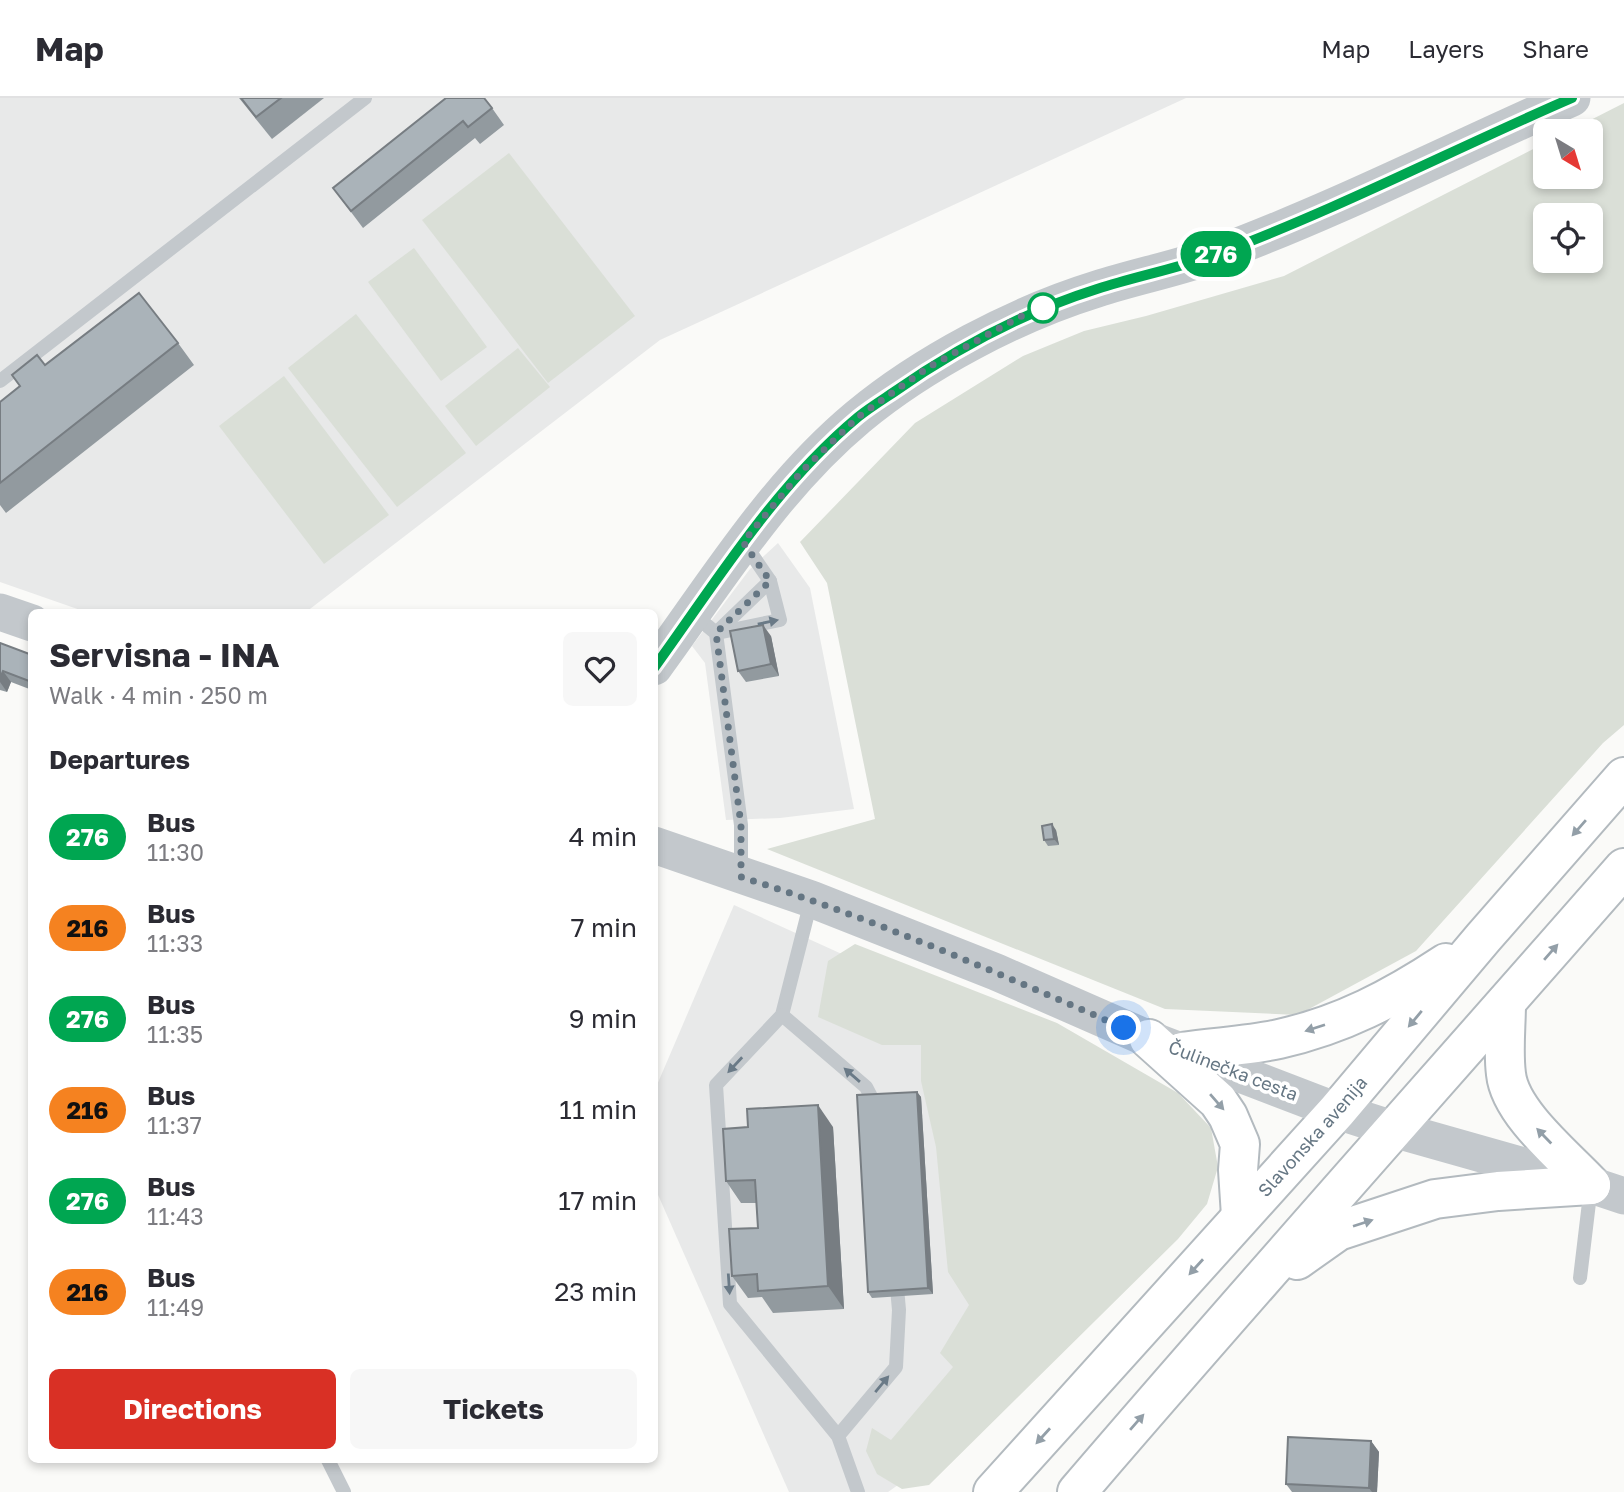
<!DOCTYPE html>
<html lang="en">
<head>
<meta charset="utf-8">
<style>
	body { margin:0; font-family:"Golos Text",sans-serif; background:#f7f7f7; color:#2b2b33; height:100vh; display:flex; flex-direction:column; font-size:26px; white-space:nowrap }
	* { box-sizing:border-box; margin:0 }
	p { font-size:23px; color:#7c7c81 }
	.icon { flex:none; width:38px; height:38px; fill:none; stroke:currentColor; stroke-width:2; stroke-linecap:round; stroke-linejoin:round }
	.map { position:relative; flex:1; overflow:hidden }
	.drawer { position:absolute; left:28px; top:511px; width:630px; height:854px; display:flex; flex-direction:column; background:#fff; border-radius:10px; box-shadow:0 4px 10px #0003 }
	.drawer>* { flex:none }
	.badge { padding:0 14px; border-radius:23px; font-size:24px; line-height:46px }
	.needle { width:46px; rotate:142deg }
	.buttons { position:absolute; left:1533px; top:21px; display:grid; gap:14px }
	.buttons a { display:grid; place-items:center; width:70px; height:70px; border-radius:10px; background:#fff; box-shadow:0 4px 10px #0003; font-size:35px }
	.you { position:absolute; width:35px; height:35px; margin:-18px; border:5px solid #fff; border-radius:50%; background:#1a73e8; box-shadow:0 0 0 10px #1a73e833 }
	.map>.badge { position:absolute; translate:-50% -50%; box-shadow:0 0 0 4px #fff }
	h2 { padding:0 21px; font-size:26px; line-height:63px }
	.round { display:grid; place-items:center; flex:none; width:74px; height:74px; border-radius:10px; background:#f7f7f7 }
	.head { display:flex; align-items:center; justify-content:space-between; height:119px; padding:0 21px }
	h1 { font-size:33px; font-weight:700; line-height:52px }
	.button { display:flex; gap:14px; margin-top:auto; padding:14px 21px }
	.button a { flex:1; height:80px; border-radius:10px; background:#d93025; color:#fff; font-size:28px; font-weight:700; line-height:80px; text-align:center }
	.button a+a { background:#f7f7f7; color:#2b2b33 }
	ul { padding:0; list-style:none }
	li { display:flex; align-items:center; gap:21px; height:91px; padding:0 21px }
	li div { flex:1 }
	li b { display:block; font-size:26px }
	li em { font-style:normal }
	li .badge { min-width:77px; font-weight:700; text-align:center }
	header { display:flex; align-items:center; gap:42px; box-sizing:border-box; height:98px; padding:0 35px; background:#fff; border-bottom:2px solid #e1e1e2 }
	header strong { font-size:33px }
	nav { display:flex; gap:38px; margin-inline-start:auto; font-size:24px }
	.map>svg:first-child { display:block }
	.built { fill:#e8e9e9 }
	.green { fill:#dadfd7; fill-rule:evenodd }
	.lines { fill:none; stroke-linecap:round; stroke-linejoin:round }
	.secondary-casing { stroke:#b3babf; stroke-width:42 }
	.service { stroke:#c3c8cc; stroke-width:14 }
	.tertiary { stroke:#c3c8cc; stroke-width:37 }
	.secondary { stroke:#fff; stroke-width:38 }
	.wall { fill:#929a9f }
	.shaded-wall { fill:#777d82 }
	.building { fill:#aab3b9; stroke:#777d82; stroke-width:2 }
	.oneway { fill:#6a7a87 }
	.oneway2 { fill:#939fa8 }
	.line-casing { stroke:#fff; stroke-width:16 }
	.line { stroke:#00a651; stroke-width:10 }
	.walk { stroke:#657683; stroke-width:7; stroke-dasharray:0 12.6 }
	.stop-dot { fill:#fff; stroke:#00a651; stroke-width:3.5 }
	.labels { text-anchor:middle; stroke-width:7; stroke-linejoin:round; paint-order:stroke }
	.street-label { font-size:18px; fill:#657683; stroke:#fff }
</style>
</head>
<body>
<header>
<strong>Map</strong>
<nav><a>Map</a><a>Layers</a><a>Share</a></nav>
</header>
<div class="map">
<svg width="1624" height="1394" viewBox="0 0 1624 1394">
	<rect width="100%" height="100%" fill="#fafaf8"/>
	<g class="built">
		<polygon points="0,0 1186,0 660,242 306,514 86,514 0,484"/>
		<polygon points="778,445 810,490 854,711 780,720 726,722 705,565 692,548 750,471"/>
		<polygon points="734,807 1159,1000 908,1380 888,1394 789,1394 655,1090 654,994"/>
	</g>
	<g class="green">
		<path d="M1624 5V627L1603 645 1416 853 1298 917 1165 911 767 751 875 721 827 485 800 444 915 325 1023 258 1084 233 1146 218 1284 178 1545 45V79H1591V33H1569ZM1545 117H1591V163H1545Z"/>
		<polygon points="509,55 635,218 548,285 422,122"/>
		<polygon points="414,150 487,249 441,283 368,184"/>
		<polygon points="356,216 466,355 397,409 288,270"/>
		<polygon points="518,250 550,289 476,348 445,308"/>
		<polygon points="284,278 389,417 324,466 219,328"/>
		<polygon points="855,846 1057,925 1178,995 1211,1030 1218,1069 1207,1106 1178,1141 929,1387 902,1391 877,1376 866,1353 872,1330 891,1342 953,1269 940,1255 969,1207 948,1174 936,1049 921,983 921,947 882,947 818,919 828,863"/>
	</g>
	<g class="lines">
		<defs>
			<g id="secondary">
				<path d="M1506 905C1506 928 1503 953 1506 976 1510 1015 1565 1059 1591 1087"/>
				<polyline points="1149,941 1218,1003 1228,1018 1240,1046 1238,1072 1241,1118"/>
				<path d="M1182 954C1214 949 1248 948 1279 941 1342 927 1393 900 1446 865"/>
				<polyline points="1297,1162 1338,1133 1435,1101 1498,1093 1591,1087"/>
				<path id="s1" d="M993 1394 1337 1013 1483 840 1624 679"/>
				<path d="M1077 1394C1257 1184 1442 978 1624 770"/>
			</g>
		</defs>
		<use href="#secondary" class="secondary-casing"/>
		<g class="service">
			<polyline points="0,283 365,0"/>
			<polyline points="693,516 716,535 741,727 741,774"/>
			<polyline points="716,535 770,483 744,445"/>
			<polyline points="717,535 780,522 770,483"/>
			<polyline points="811,803 782,917 716,987 730,1206 838,1338 858,1394"/>
			<polyline points="782,917 866,989 879,1014"/>
			<polyline points="1580,1180 1591,1088"/>
			<polyline points="838,1338 896,1269 899,1212 896,1179"/>
			<polyline points="328,1362 344,1394"/>
		</g>
		<g class="tertiary">
			<polyline points="0,514 32,525"/>
			<path d="M654 569C717 483 774 389 858 319 923 265 1016 216 1097 191 1137 178 1180 170 1220 155 1340 110 1454 52 1572 0"/>
			<polyline points="654,747 811,801 996,874 1149,941 1337,1013 1393,1031 1591,1087 1624,1098"/>
		</g>
		<use href="#secondary" class="secondary"/>
	</g>
	<g class="wall">
		<polygon points="239,0 324,0 272,41"/>
		<polygon points="446,0 492,10 504,27 480,46 475,40 363,130 333,90"/>
		<polygon points="178,245 194,267 6,415 0,407 0,304 20,288 12,277 45,267"/>
		<polygon points="771,538 779,578 746,584 738,573"/>
		<polygon points="0,545 32,557 32,592 11,584 7,594 0,592"/>
		<polygon points="1056,732 1059,747 1048,748 1044,742"/>
		<polygon points="917,994 921,999 933,1196 872,1200 868,1194"/>
		<polygon points="833,1029 844,1211 773,1215 762,1199 748,1200 732,1178 758,1130 756,1105 741,1105 726,1083"/>
		<polygon points="1371,1343 1379,1354 1377,1394 1292,1394 1286,1386"/>
	</g>
	<g class="shaded-wall">
		<polygon points="763,527 771,538 779,578 771,566"/>
		<polygon points="3,573 11,584 7,594 0,584 0,580"/>
		<polygon points="1052,726 1056,732 1059,747 1054,741"/>
		<polygon points="917,994 921,999 933,1196 928,1190"/>
		<polygon points="818,1007 833,1029 844,1211 828,1188"/>
		<polygon points="1371,1343 1379,1354 1377,1394 1372,1394 1369,1390"/>
	</g>
	<g class="building">
		<polygon points="241,0 281,0 256,19"/>
		<polygon points="446,0 484,0 492,10 468,29 463,23 351,113 333,90"/>
		<polygon points="139,195 178,245 0,385 0,304 20,288 12,277 37,257 45,267"/>
		<polygon points="763,527 771,566 738,573 730,533"/>
		<polygon points="0,545 32,557 32,576 29,583 3,573 0,580"/>
		<polygon points="1052,726 1054,741 1044,742 1042,728"/>
		<polygon points="917,994 928,1190 868,1194 857,997"/>
		<polygon points="818,1007 828,1188 758,1193 757,1176 732,1178 729,1131 758,1130 755,1082 726,1083 723,1031 748,1029 747,1011"/>
		<polygon points="1288,1339 1371,1343 1369,1390 1286,1386"/>
	</g>
	<defs><path id="oneway-solid" d="M-6-.8H1V-3.2L6.5 0L1 3.2V.8H-6Z" transform="scale(1.75)"/></defs>
	<g class="oneway">
		<use href="#oneway-solid" transform="translate(768 524) rotate(-12)"/>
		<use href="#oneway-solid" transform="translate(735 967) rotate(133)"/>
		<use href="#oneway-solid" transform="translate(852 977) rotate(-139)"/>
		<use href="#oneway-solid" transform="translate(729 1186) rotate(86)"/>
		<use href="#oneway-solid" transform="translate(882 1286) rotate(-50)"/>
	</g>
	<g class="oneway2">
		<use href="#oneway-solid" transform="translate(1579 730) rotate(131)"/>
		<use href="#oneway-solid" transform="translate(1551 854) rotate(-49)"/>
		<use href="#oneway-solid" transform="translate(1415 921) rotate(130)"/>
		<use href="#oneway-solid" transform="translate(1315 930) rotate(162)"/>
		<use href="#oneway-solid" transform="translate(1217 1004) rotate(49)"/>
		<use href="#oneway-solid" transform="translate(1544 1038) rotate(-134)"/>
		<use href="#oneway-solid" transform="translate(1363 1125) rotate(-18)"/>
		<use href="#oneway-solid" transform="translate(1196 1169) rotate(132)"/>
		<use href="#oneway-solid" transform="translate(1137 1324) rotate(-49)"/>
		<use href="#oneway-solid" transform="translate(1043 1338) rotate(132)"/>
	</g>
	<g class="lines">
		<defs>
			<path id="line" d="M654 570C717 483 774 389 858 319 869 310 882 302 894 294 957 250 1024 214 1097 191 1137 178 1180 170 1220 155 1340 110 1454 51 1572 0"/>
		</defs>
		<use href="#line" class="line-casing"/>
		<use href="#line" class="line"/>
		<path class="walk" d="M1043 210 1050 208 1027 215 929 269 858 319 802 373 743 444 770 483 716 535 741 727V779C872 820 998 875 1124 930"/>
	</g>
	<circle class="stop-dot" cx="1043" cy="210" r="14"/>
	<g class="labels">
		<g class="street-label">
			<text transform="translate(1233 973) rotate(21)" y="6">Čulinečka cesta</text>
			<text dy="6" stroke="none"><textPath href="#s1" startOffset="478">Slavonska avenija</textPath></text>
		</g>
	</g>
</svg>
<div class="buttons">
<a><svg class="needle" viewBox="-14 -14 28 28"><path d="M0-13l5 13h-10z" fill="#e53935"/><path d="M0 13l5-13h-10z" fill="#7c7c81"/></svg></a>
<a><svg class="icon" aria-label="locate" viewBox="0 0 24 24"><circle cx="12" cy="12" r="6"/><path d="M12 2v4M12 18v4M2 12h4M18 12h4"/></svg></a>
</div>
<div class="you" style="left:1124px;top:930px"></div>
<b class="badge" style="left:1216px;top:156px;background:#00a651;color:#fff">276</b>
<section class="drawer">
<div class="head"><div><h1>Servisna - INA</h1><p>Walk · 4 min · 250 m</p></div><a class="round"><svg class="icon" aria-label="heart" viewBox="0 0 24 24"><path d="M12 20l-8-8c-3-5 5-10 8-4 3-6 11-1 8 4z"/></svg></a></div>
<h2>Departures</h2>
<ul>
<li><span class="badge" style="background:#00a651;color:#fff">276</span><div><b>Bus</b><p>11:30</p></div><em>4 min</em></li>
<li><span class="badge" style="background:#f58220;color:#111">216</span><div><b>Bus</b><p>11:33</p></div><em>7 min</em></li>
<li><span class="badge" style="background:#00a651;color:#fff">276</span><div><b>Bus</b><p>11:35</p></div><em>9 min</em></li>
<li><span class="badge" style="background:#f58220;color:#111">216</span><div><b>Bus</b><p>11:37</p></div><em>11 min</em></li>
<li><span class="badge" style="background:#00a651;color:#fff">276</span><div><b>Bus</b><p>11:43</p></div><em>17 min</em></li>
<li><span class="badge" style="background:#f58220;color:#111">216</span><div><b>Bus</b><p>11:49</p></div><em>23 min</em></li>
</ul>
<div class="button"><a>Directions</a><a>Tickets</a></div>
</section>
</div>
</body>
</html>
